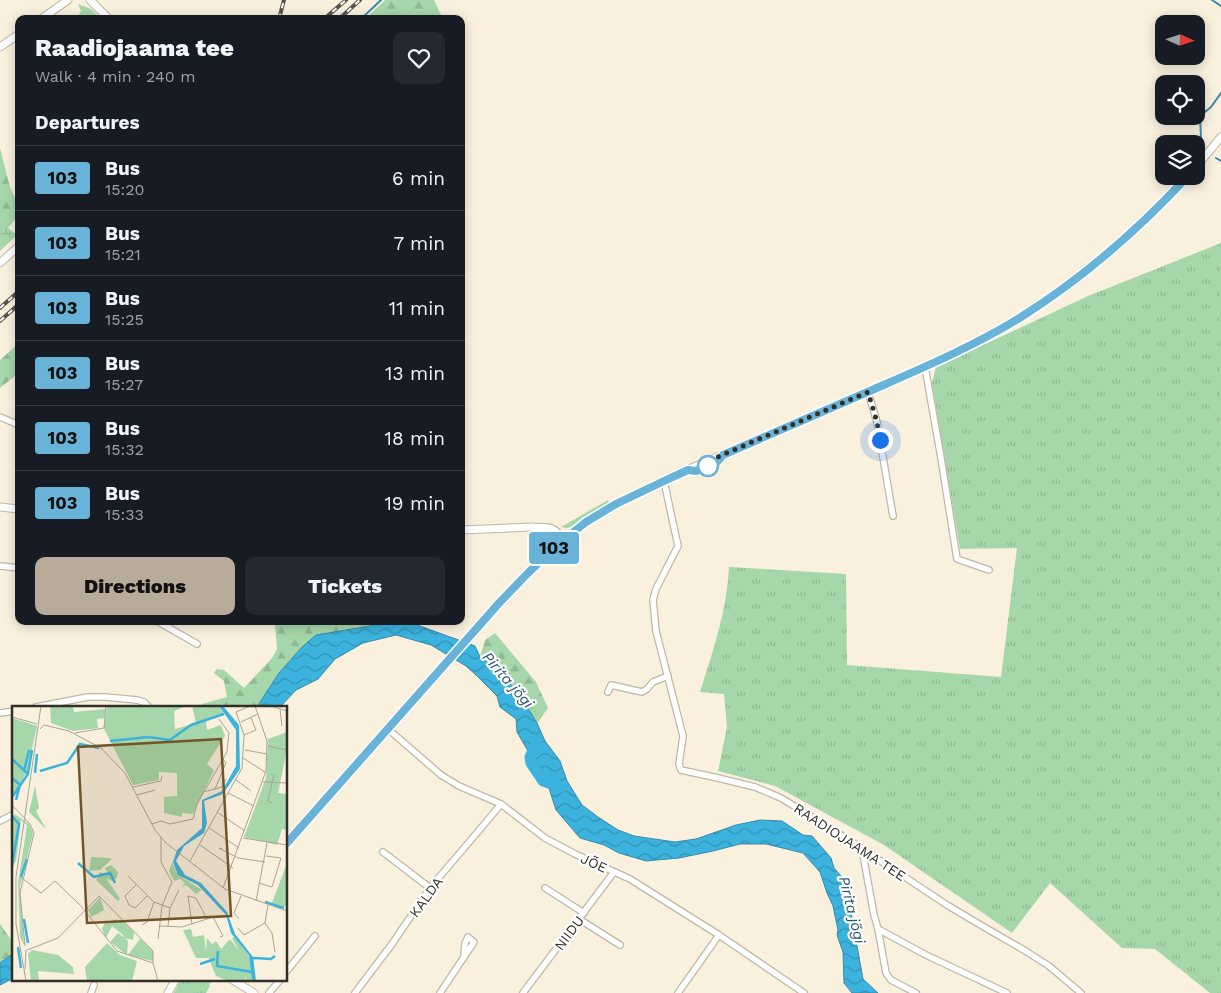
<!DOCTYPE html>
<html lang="en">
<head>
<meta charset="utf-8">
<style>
	body { margin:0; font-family:"Work Sans",sans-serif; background:#242831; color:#f1f3f6; height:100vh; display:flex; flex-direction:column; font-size:19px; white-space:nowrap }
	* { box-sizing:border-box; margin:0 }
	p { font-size:16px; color:#9ea1a6 }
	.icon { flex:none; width:28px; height:28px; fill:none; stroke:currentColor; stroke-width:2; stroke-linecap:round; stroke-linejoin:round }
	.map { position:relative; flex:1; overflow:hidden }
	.side { position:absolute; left:15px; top:15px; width:450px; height:610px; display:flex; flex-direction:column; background:#171b24; border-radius:10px; box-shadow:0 2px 12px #0003 }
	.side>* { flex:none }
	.badge { padding:0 10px; border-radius:4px; font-size:18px; line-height:32px }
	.needle { width:32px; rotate:93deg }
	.tools { position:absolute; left:1155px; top:15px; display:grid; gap:10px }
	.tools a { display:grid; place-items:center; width:50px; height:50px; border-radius:10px; background:#171b24; box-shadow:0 2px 12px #0003; font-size:25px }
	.you { position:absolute; width:25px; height:25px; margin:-12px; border:4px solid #fff; border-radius:50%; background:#1a73e8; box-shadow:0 0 0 8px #1a73e833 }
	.map>.badge { position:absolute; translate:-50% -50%; box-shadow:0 0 0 2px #fff }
	h2 { padding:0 20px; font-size:19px; line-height:45px }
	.round { display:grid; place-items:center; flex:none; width:52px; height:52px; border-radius:10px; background:#242831 }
	.headline { display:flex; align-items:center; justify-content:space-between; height:85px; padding:0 20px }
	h1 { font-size:24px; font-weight:800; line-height:38px }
	.action { display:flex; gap:10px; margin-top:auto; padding:10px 20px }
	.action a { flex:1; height:58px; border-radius:10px; background:#b8ab99; color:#111; font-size:20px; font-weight:800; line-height:58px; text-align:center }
	.action a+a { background:#242831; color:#f1f3f6 }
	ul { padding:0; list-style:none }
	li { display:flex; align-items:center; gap:15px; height:65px; padding:0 20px; border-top:1px solid #363941 }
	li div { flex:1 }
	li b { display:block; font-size:19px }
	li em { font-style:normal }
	li .badge { min-width:55px; font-weight:700; text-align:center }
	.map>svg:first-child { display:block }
	.grass { fill:url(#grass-tufts) }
	.forest { fill:url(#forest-firs) }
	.wetland { fill:url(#wetland-marsh) }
	.water { fill:url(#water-waves); stroke:#388ba7 }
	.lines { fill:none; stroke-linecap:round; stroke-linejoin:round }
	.stream { stroke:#388ba7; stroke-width:2 }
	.river { stroke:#3bb3de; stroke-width:11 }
	.minor-casing { stroke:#c1b7a7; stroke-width:8 }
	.tertiary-casing { stroke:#c1b7a7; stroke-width:9 }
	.minor { stroke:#fff; stroke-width:5.5 }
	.tertiary { stroke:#fff; stroke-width:7 }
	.rail-casing { stroke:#57534a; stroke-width:4 }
	.rail { stroke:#fff; stroke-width:2; stroke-dasharray:5.5; stroke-linecap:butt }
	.line-casing { stroke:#fff; stroke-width:11 }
	.line { stroke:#69b3d9; stroke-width:8 }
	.walk { stroke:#322f28; stroke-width:5; stroke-dasharray:0 9 }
	.stop-dot { fill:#fff; stroke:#69b3d9; stroke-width:2.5 }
	.labels { text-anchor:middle; stroke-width:4.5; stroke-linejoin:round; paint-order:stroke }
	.street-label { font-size:14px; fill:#322f28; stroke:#fff }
	.water-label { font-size:15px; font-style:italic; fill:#255568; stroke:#fff }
	.inset-river { fill:none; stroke:#3bb3de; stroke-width:2.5 }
	.inset-road { fill:none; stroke:#aaa395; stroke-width:1 }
	.view { fill:#725428; fill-opacity:0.15; stroke:#725428; stroke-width:2.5 }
	.inset-edge { fill:none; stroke:#322f28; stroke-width:2.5 }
</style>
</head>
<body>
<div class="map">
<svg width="1221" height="993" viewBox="0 0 1221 993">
	<defs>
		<pattern id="grass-tufts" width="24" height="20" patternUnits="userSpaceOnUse" patternTransform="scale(1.25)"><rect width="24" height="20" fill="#a6d7aa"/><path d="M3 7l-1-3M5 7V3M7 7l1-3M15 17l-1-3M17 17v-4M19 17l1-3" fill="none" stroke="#8fb992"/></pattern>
		<pattern id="forest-firs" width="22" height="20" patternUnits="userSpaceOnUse" patternTransform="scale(1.25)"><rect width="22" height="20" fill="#a6d7aa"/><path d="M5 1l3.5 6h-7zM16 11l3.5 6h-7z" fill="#8fb992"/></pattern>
		<pattern id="wetland-marsh" width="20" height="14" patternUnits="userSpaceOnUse" patternTransform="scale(1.25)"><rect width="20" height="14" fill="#a6d7aa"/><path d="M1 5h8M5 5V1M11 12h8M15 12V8" fill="none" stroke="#8fb992"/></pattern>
		<pattern id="water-waves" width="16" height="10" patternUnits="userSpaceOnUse" patternTransform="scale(1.25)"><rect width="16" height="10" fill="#3bb3de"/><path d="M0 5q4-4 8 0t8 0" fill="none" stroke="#3292b4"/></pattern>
	</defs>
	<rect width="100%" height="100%" fill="#faf0de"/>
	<g class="grass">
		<polygon points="78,4 91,9 101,19 64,19 67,17 77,18 81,11"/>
		<path d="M1221 243V993H1210L1155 949 1122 948 1050 883 1012 933 884 845 775 786 718 771 727 727 724 694 700 692C713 651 727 610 729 567L846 574 847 665 1001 677 1017 548 960 549 932 383 936 367 1088 296Z"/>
		<polygon points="608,500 609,502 574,526 567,528 561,527"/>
		<polygon points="181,979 207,979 211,982 209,985 210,986 206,993 174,993"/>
	</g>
	<g class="forest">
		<polygon points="385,0 434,0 442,17 440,19 365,19"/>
		<polygon points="0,148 10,187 19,206 19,215 8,228 0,221"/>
		<polygon points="19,343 19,373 0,388 0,360"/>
		<polygon points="256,621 382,621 370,626 333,633 302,647 279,673 257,707 201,707 202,704 227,697 224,681 214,673 217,669 224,670 244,688 272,658 277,649 275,625 257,623"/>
		<path d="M495 633 536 682 548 708 537 723C525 705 510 679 493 666 489 662 484 660 480 657L485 640Z"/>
		<polygon points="0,924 14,944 14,953 0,963"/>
	</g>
	<polygon class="wetland" points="0,221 17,235 0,251"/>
	<g class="water">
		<polygon points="382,621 406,621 475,646 480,657 494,667 509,682 524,702 537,723 545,741 560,761 567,781 582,805 598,817 618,830 634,836 675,842 696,839 736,825 760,820 782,821 803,835 812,836 831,858 834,868 841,876 846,885 863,979 878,993 852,993 844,983 843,952 837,935 838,930 833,906 827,893 820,872 803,853 766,844 740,844 713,851 679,858 646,861 619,853 604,845 580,838 556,810 547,782 543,771 528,751 517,732 516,719 500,707 497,696 476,675 466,666 431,645 396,635 363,643 335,659 318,679 296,690 280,707 257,707 279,673 302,647 316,635 370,626"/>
		<polygon points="14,953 14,978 0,985 0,963"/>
	</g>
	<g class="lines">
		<g class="stream">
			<polyline points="1212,0 1221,6"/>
			<polyline points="361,19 381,0"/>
			<polyline points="1204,146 1201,139 1200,116 1211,107 1221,93"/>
			<polyline points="1216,158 1221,161"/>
		</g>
		<polyline class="river" points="537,743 530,757 531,763 543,781 561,787"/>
		<defs>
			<g id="minor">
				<polyline points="925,367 941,458 957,559 989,570"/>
				<polyline points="868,392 877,422 893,516"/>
				<polyline points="0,417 19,425"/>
				<polyline points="664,481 678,546 656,589 653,600 656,631 683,736 679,764 681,770 718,778 755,787 781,798 849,840 947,905 984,927 1024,950 1049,966 1081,993"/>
				<path d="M533 527C551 526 553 526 565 539"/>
				<path d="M537 528C547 531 550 539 556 546"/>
				<polyline points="0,566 19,568"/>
				<polyline points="157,621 197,644"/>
				<polyline points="608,692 611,685 642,692 647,689 653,682 668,676"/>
				<polyline points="36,707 88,697 105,697 137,700 144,702 149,707"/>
				<polyline points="0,713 14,711"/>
				<polyline points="388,729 441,775 459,786 501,804 545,838 575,854 630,879 719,935 804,993"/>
				<polyline points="0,821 14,814"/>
				<polyline points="862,849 874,915 878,929 926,955 1007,993"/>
				<polyline points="383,852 430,888"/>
				<polyline points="545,888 584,913"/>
				<polyline points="579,919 620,945"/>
				<polyline points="878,929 886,973 891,980 916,993"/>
				<polyline points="286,972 315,936"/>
				<polyline points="91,993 94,985"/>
				<polyline points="269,993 281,979"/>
				<polyline points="355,993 392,944 430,888 487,821 501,804"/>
				<polyline points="440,993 474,942 468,937 465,943 464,956"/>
				<polyline points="523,993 614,872"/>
				<polyline points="678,993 719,935"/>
			</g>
			<g id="tertiary">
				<polyline points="90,0 109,19"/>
				<polyline points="41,19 68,0"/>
				<polyline points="0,47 19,34"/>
				<polyline points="1196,167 1221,137"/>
				<polyline points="0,263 19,246"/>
				<polyline points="0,507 19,509"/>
				<polyline points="461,530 533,527"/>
				<path d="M286 844 500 602C527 574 554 545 586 522 627 495 674 476 719 456 788 426 856 397 925 367L968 347 1020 318 1072 283 1117 246 1159 207 1188 176"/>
				<polyline points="231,979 254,993"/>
				<polyline points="168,993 176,979"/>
			</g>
		</defs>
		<use href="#minor" class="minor-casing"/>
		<use href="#tertiary" class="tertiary-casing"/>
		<use href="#minor" class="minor"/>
		<use href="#tertiary" class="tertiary"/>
		<defs>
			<g id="rail">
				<polyline points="279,19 284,0"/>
				<polyline points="324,19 346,0"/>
				<polyline points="339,19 360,0"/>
				<polyline points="0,308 19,291"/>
				<polyline points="0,321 19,304"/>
			</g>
		</defs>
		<use href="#rail" class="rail-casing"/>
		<use href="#rail" class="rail"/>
	</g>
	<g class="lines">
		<defs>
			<path id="line" d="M286 844 500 602 528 573 556 546 586 522 616 504 664 481 688 470 696 471 718 461 723 455C775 432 827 410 879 387 927 366 976 345 1021 317 1083 278 1138 230 1188 176"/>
		</defs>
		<use href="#line" class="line-casing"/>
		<use href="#line" class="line"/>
		<polyline class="walk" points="708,466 706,462 868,392 877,422 880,440"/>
	</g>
	<circle class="stop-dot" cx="708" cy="466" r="10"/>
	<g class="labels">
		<g class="street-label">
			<text transform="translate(850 842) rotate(33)" y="5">RAADIOJAAMA TEE</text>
			<text transform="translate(594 863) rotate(24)" y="5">JÕE</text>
			<text transform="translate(426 897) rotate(-54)" y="5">KALDA</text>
			<text transform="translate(569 933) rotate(-53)" y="5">NIIDU</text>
		</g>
		<g class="water-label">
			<text transform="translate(508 680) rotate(49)" y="5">Pirita jõgi</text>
			<text transform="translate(852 910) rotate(76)" y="5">Pirita jõgi</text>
		</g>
	</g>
	<g transform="translate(12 706)">
		<rect width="275" height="275" fill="#faf0de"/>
		<path d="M38 0H61L62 6 93 3V12L85 13 86 22 61 25 39 17ZM95 0H175L162 5 163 23 184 17 180 0H207L212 8 194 15 195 24 209 19 213 30 195 58 202 64 181 108 170 107V111L152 107V91L165 90V67L147 66V74L121 79 92 23ZM0 12 25 20 15 65 1 92ZM275 26V43L266 87 275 88V124L270 123 265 139 232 131 254 72 256 33ZM3 108 17 118 21 127 8 181 12 239 8 231 6 177 15 119 9 114 4 155 0 161V112ZM275 157V198L273 201 260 197ZM88 191 92 204 79 211 76 204ZM179 223 181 231 192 229 194 246 199 252H184L171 224ZM106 227 116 235 115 249 98 236ZM128 233 141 245V255L116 249ZM95 237 108 249 125 255 120 275H75L73 261ZM20 244 46 249 61 261 62 268 26 265 27 275H19L16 248Z" fill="#a6d7aa"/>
		<path d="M23 80 27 102 24 105 34 123 17 106ZM160 156 166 169 190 184 184 188 174 179 170 181 173 177 168 173 162 175 157 165ZM99 159 106 166 105 172 99 175 94 172 108 193 106 195 84 174 88 166 96 169 93 162ZM105 213 111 229 100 220 94 232 90 223 93 217ZM223 231 237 249 241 275H234V268L233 275H216L204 270 194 246 195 232 200 238 204 235 209 243 218 233 227 245 220 232Z" fill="#a6d7aa"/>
		<path d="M109 213 122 226 121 234 112 232 106 217Z" fill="#a6d7aa"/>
		<path d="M79 151 97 152 100 153 88 164 77 165Z" fill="#a6d7aa"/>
		<path d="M207 0H211L227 19 228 63 211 88 192 95 195 117 192 127 172 140 164 155 173 169 189 177 215 206 223 228 241 251 244 275 240 273 237 249 219 227 214 209 186 179 166 169 161 156 165 144 190 122V94L210 85 224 60V24Z" fill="#3bb3de"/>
		<path class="inset-river" d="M98 35 136 31 158 34 179 19 212 8M0 53 16 68 1 90M12 65 17 44M28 65 55 57 68 38 87 42M16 67 20 44M23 67 25 48M0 72 8 79 4 94M0 114 1 111 7 118 0 160M66 157 82 171M9 171 15 153M81 171 98 167 103 177M253 196 272 202M12 213 16 237M6 241 9 262M206 245 205 260 240 266M240 252 259 253 263 250M188 258 203 253"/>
		<path class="inset-road" d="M259 0 275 5M268 3 270 20M0 11 25 18M229 16 246 8M28 23 32 19 57 25 89 42 113 67 143 124 154 137 213 183 275 205M63 27 92 22 94 0M232 29 244 24 239 12M256 40 275 44M233 44 255 48M231 52 253 66M224 74 239 85M251 76 275 77M121 81 149 75 150 70M203 83 210 81 214 73M191 86 203 83 214 57 211 53M216 87 242 100M125 89 143 84M260 97 256 95 262 68M0 99 18 118 22 127 8 187 13 240M205 106 233 125M140 118 149 115 158 118 181 113 185 98 215 46 217 27 207 13M197 122 227 142M231 132 275 139M188 139 221 162M210 143 207 142 226 152 253 156M178 155 230 62 232 29 224 6 238 0M116 170 142 196 158 202M10 172 29 187 43 175 68 199 105 245 141 257M247 177 260 181 269 152 254 150M124 179 113 190 117 199 123 202 135 190M211 182 254 65 255 35 243 0M244 195 255 137M227 213 222 207 229 190M253 217 260 227 263 246M180 218 176 190 184 192 195 213M130 219 135 216 142 196M148 220 170 221 201 211 211 230 208 231M156 220 158 202 167 184M226 222 232 229 253 217 256 199M146 233 150 200 160 176 149 156V131M15 244 46 232 87 190 141 245V257M141 257 146 275M13 263 14 244M14 275 4 218V171L29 0"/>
		<path class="view" d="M209 33 219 210 75 217 66 41Z"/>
		<rect width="275" height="275" class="inset-edge"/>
	</g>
</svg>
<div class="tools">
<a><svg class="needle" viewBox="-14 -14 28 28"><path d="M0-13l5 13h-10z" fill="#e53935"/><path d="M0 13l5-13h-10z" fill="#9ea1a6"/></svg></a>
<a><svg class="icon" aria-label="locate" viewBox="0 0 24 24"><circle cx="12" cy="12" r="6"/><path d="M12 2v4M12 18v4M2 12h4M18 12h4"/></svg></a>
<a><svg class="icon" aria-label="layers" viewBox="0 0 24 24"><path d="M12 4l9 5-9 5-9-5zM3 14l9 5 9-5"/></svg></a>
</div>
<div class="you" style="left:880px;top:440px"></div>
<b class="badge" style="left:554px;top:548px;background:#69b3d9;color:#111">103</b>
<section class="side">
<div class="headline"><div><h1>Raadiojaama tee</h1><p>Walk · 4 min · 240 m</p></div><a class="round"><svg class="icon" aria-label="heart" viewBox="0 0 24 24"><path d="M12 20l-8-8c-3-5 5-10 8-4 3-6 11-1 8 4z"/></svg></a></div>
<h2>Departures</h2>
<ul>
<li><span class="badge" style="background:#69b3d9;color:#111">103</span><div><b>Bus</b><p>15:20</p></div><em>6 min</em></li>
<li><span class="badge" style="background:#69b3d9;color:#111">103</span><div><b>Bus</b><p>15:21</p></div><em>7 min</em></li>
<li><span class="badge" style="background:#69b3d9;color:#111">103</span><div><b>Bus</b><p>15:25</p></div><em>11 min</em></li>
<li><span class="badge" style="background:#69b3d9;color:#111">103</span><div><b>Bus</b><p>15:27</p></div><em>13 min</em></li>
<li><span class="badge" style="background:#69b3d9;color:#111">103</span><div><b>Bus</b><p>15:32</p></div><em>18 min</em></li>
<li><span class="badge" style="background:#69b3d9;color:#111">103</span><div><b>Bus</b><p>15:33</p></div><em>19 min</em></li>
</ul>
<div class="action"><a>Directions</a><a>Tickets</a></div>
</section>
</div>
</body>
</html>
